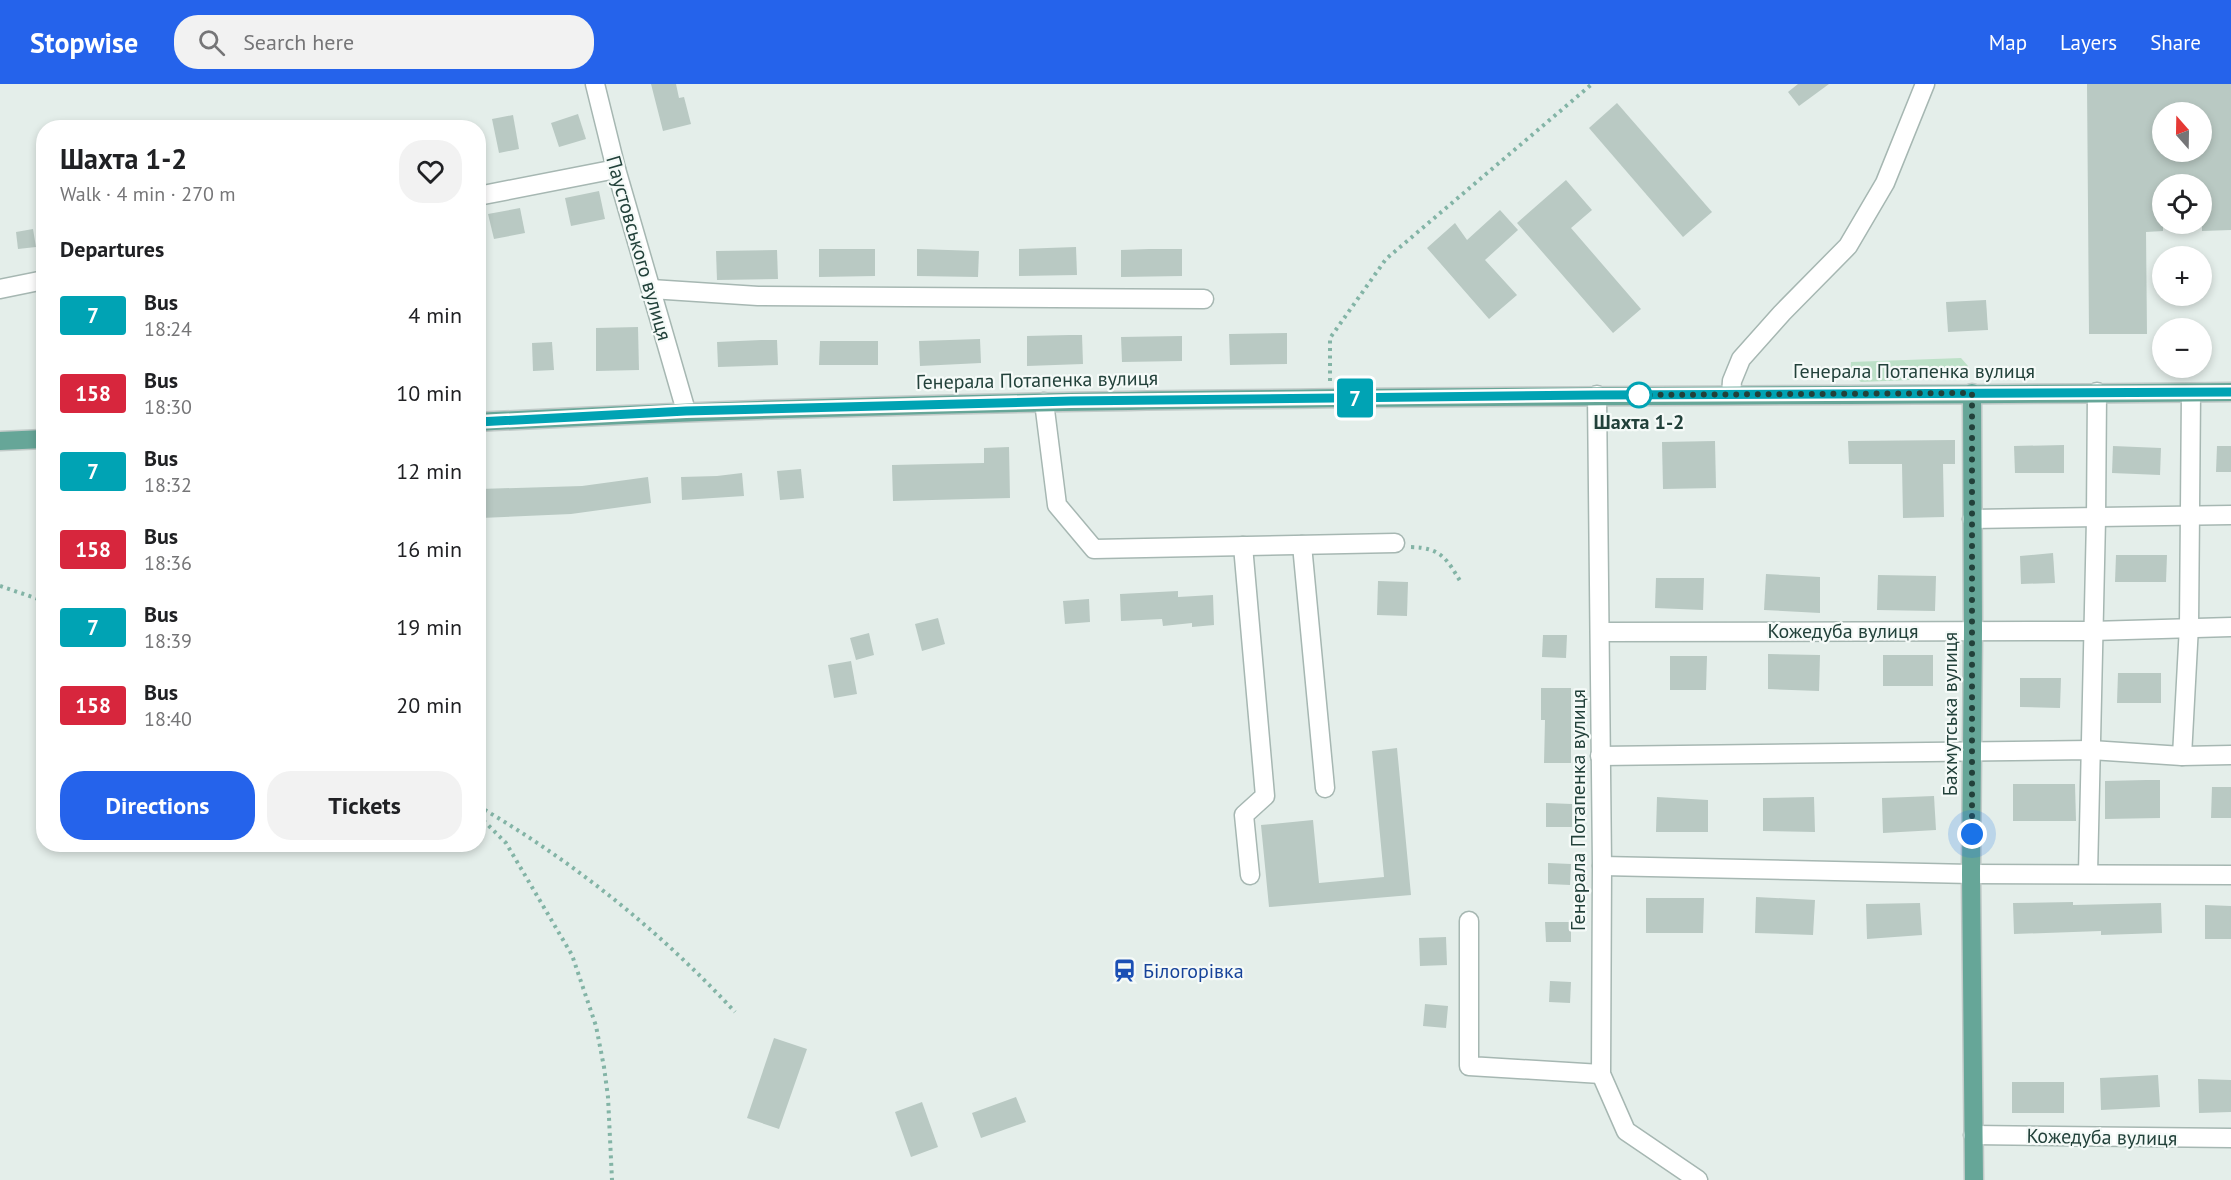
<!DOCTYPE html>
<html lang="en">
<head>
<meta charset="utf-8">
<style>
	body { margin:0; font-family:"PT Sans",sans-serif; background:#f2f2f2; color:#202124; height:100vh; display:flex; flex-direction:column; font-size:22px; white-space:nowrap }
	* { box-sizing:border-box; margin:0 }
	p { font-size:20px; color:#757577 }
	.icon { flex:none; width:33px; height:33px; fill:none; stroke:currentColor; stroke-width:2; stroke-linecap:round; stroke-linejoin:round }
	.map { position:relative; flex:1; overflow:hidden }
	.side { position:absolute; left:36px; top:36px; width:450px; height:732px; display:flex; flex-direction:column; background:#fff; border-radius:24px; box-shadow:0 3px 9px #0003 }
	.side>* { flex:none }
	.badge { padding:0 12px; border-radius:4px; font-size:21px; line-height:39px }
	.needle { width:39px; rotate:340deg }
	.buttons { position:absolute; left:2152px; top:18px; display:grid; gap:12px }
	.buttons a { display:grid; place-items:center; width:60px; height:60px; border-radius:50%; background:#fff; box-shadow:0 3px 9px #0003; font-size:30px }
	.you { position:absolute; width:30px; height:30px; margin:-15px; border:4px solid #fff; border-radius:50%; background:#1a73e8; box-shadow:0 0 0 9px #1a73e833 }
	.map>.badge { position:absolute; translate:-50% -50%; box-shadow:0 0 0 3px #fff }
	h2 { padding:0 24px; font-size:22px; line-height:54px }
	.round { display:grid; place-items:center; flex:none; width:63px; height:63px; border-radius:24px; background:#f2f2f2 }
	.overview { display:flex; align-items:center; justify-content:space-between; height:102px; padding:0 24px }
	h1 { font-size:28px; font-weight:800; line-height:45px }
	.primary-button { display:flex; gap:12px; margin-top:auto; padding:12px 24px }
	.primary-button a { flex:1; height:69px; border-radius:24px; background:#2563eb; color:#fff; font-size:24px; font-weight:800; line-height:69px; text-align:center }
	.primary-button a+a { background:#f2f2f2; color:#202124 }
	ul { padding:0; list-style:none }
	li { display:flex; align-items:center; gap:18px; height:78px; padding:0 24px }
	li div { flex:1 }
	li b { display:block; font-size:22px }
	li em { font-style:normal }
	li .badge { min-width:66px; font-weight:700; text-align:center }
	header { display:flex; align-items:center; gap:36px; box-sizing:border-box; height:84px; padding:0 30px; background:#2563eb; color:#fff }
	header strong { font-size:28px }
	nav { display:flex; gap:33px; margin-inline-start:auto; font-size:21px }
	.search { width:420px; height:54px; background:#f2f2f2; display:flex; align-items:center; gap:15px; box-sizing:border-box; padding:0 21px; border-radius:24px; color:#757577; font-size:22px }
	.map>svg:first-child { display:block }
	.green { fill:#bce0c7 }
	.building { fill:#b9c9c3; fill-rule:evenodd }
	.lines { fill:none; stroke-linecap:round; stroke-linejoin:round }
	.minor-casing { stroke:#a6b7b2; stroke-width:21 }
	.major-casing { stroke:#c1cac8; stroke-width:21 }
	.path { stroke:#83b4a6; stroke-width:4; stroke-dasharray:3 4.5; stroke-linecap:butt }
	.minor { stroke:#fff; stroke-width:18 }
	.major { stroke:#66a698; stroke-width:18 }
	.line-casing { stroke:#fff; stroke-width:14 }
	.line { stroke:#00a3b4; stroke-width:9 }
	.walk { stroke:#22413a; stroke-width:6; stroke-dasharray:0 10.8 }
	.stop-dot { fill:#fff; stroke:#00a3b4; stroke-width:3 }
	.labels { text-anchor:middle; stroke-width:4.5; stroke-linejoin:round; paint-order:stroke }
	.street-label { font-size:20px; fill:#22413a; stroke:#f5faf8 }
	.stop-label { font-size:20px; font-weight:bold; fill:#22413a; stroke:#f5faf8 }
	.transit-label { font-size:20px; fill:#164399; stroke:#f5faf8; text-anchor:start }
</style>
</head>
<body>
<header>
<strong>Stopwise</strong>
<div class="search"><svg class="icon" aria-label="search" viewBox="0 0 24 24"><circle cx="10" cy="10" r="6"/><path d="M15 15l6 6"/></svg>Search here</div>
<nav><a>Map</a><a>Layers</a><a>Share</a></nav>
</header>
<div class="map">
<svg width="2231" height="1096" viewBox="0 0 2231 1096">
	<rect width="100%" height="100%" fill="#e4eeea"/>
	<path class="green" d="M1961 274 1968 282 1965 290 1958 294 1861 298C1853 293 1850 288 1851 278Z"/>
	<g class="building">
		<polygon points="651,0 676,0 679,14 684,13 691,40 663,47"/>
		<polygon points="1798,0 1829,0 1799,22 1788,8"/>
		<path d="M2087 0H2231V146L2202 147V100H2163V147L2146 148 2147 250H2089ZM2163 28H2202V68H2163Z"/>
		<polygon points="1617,19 1712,128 1683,153 1589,44"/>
		<polygon points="578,30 586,55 559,63 551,39"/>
		<polygon points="513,31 519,65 499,69 492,35"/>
		<polygon points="1566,96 1592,126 1571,144 1641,225 1613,249 1517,139"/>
		<polygon points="599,107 605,135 571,142 565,114"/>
		<polygon points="520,124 525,149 494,155 488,130"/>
		<polygon points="1500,126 1518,146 1485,176 1517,211 1489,235 1427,164 1455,139 1467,156"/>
		<polygon points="33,145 36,163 18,165 16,148"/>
		<polygon points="1076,163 1077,191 1019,192 1019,165"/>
		<polygon points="819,165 875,165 875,192 819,193"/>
		<polygon points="917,165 979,167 978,193 917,192"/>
		<polygon points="1149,165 1182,165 1182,192 1121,193 1121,166"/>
		<polygon points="777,166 778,195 717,196 716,167"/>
		<polygon points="1986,216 1988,246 1948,248 1946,218"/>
		<polygon points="638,243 639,286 596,287 596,244"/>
		<polygon points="1287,249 1287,280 1230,281 1229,250"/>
		<polygon points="1069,251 1082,251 1083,280 1027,282 1027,252"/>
		<polygon points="1182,252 1182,277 1122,278 1121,253"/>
		<polygon points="980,255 981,279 920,282 919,257"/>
		<polygon points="761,256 777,256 778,281 718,283 717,258"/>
		<polygon points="820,257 878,257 878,281 819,281"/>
		<polygon points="552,258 554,286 533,287 532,259"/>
		<polygon points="1955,356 1955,380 1943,380 1944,433 1903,434 1902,380 1849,380 1848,357"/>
		<polygon points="1715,357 1716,404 1663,405 1662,358"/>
		<polygon points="2064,361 2064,389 2015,389 2014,362"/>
		<polygon points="2113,362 2161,364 2160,391 2112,389"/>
		<polygon points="2217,362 2231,362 2231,388 2216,388"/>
		<polygon points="1009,363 1010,414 893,417 892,381 984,379 984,364"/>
		<polygon points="801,385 804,414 780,416 777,387"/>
		<polygon points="742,389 744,412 682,416 681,393 717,392"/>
		<polygon points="648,393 651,419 571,430 481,434 480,405 582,402"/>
		<polygon points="2053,469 2055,499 2021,500 2020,472"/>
		<polygon points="2116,471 2167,471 2166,498 2115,498"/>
		<polygon points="1766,490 1820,493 1820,529 1764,526"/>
		<polygon points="1878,491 1936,492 1935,527 1877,526"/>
		<polygon points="1656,494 1704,494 1703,526 1655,524"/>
		<polygon points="1378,497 1408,498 1407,532 1377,531"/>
		<polygon points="1178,507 1178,513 1213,511 1214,541 1192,543 1192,539 1163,542 1162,535 1121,537 1120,510"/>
		<polygon points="1089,515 1090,538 1065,540 1063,517"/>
		<polygon points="938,534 945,560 922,567 915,540"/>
		<polygon points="869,549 874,571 856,576 850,554"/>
		<polygon points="1543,551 1567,551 1566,574 1542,573"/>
		<polygon points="1768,570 1820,571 1819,607 1768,605"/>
		<rect x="1883" y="571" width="50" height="31"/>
		<polygon points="1670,572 1707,572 1706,606 1670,606"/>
		<polygon points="851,577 857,610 834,614 828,581"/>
		<polygon points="2118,589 2161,589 2161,619 2117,619"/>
		<polygon points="2020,594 2061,594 2060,624 2020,623"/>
		<polygon points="1541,604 1571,604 1571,679 1544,679 1545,636 1541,636"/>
		<polygon points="1397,664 1411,811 1269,823 1261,741 1313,736 1319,799 1384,793 1372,667"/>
		<polygon points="2146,696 2160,696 2160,734 2105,735 2105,697"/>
		<polygon points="2013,700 2075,700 2076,737 2013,737"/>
		<polygon points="2212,703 2231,703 2231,734 2211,734"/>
		<polygon points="1934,712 1936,746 1883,749 1882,714"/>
		<polygon points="1657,713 1708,716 1708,748 1656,748"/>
		<polygon points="1814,713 1815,748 1763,747 1763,714"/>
		<polygon points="1546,719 1572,720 1572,743 1546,743"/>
		<polygon points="1548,779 1571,780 1570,801 1548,800"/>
		<polygon points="1756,813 1815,816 1813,851 1755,849"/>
		<polygon points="1646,814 1704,814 1703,849 1646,849"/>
		<polygon points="2073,818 2073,821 2161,819 2162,849 2101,851 2101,847 2014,850 2013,819"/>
		<polygon points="1920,819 1922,851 1867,855 1866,820"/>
		<polygon points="2205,821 2231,822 2231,855 2205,855"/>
		<polygon points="1545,838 1571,838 1571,858 1546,858"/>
		<polygon points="1446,853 1447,881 1420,882 1419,854"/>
		<polygon points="1550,897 1571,898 1570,919 1549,918"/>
		<polygon points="1425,920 1448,922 1446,944 1423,942"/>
		<polygon points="774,954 807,965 779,1045 747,1034"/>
		<polygon points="2158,991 2160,1023 2101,1026 2100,994"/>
		<polygon points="2198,995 2231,996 2231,1028 2199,1029"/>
		<rect x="2012" y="998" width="52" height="31"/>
		<polygon points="1016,1013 1026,1038 981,1054 972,1029"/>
		<polygon points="922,1018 938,1063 911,1073 895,1028"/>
	</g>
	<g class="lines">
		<defs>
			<g id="minor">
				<polyline points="595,0 616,85 686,327"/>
				<polyline points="478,112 616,85"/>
				<polyline points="0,205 44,196"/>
				<polyline points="651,205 758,212 1204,215"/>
				<polyline points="1597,311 1602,782 1601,990 1626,1047 1698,1096"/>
				<polyline points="1731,311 1732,297 1741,275 1782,229 1848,162 1885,99 1925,0"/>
				<polyline points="1044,318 1057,421 1094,465 1395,459"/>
				<polyline points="1972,435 2231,431"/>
				<polyline points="1302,461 1325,704"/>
				<polyline points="1243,462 1265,712 1244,731 1250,791"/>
				<polyline points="1600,548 2092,547 2231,543"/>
				<polyline points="1600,672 2091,666 2182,672 2231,671"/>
				<polyline points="2182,672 2189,542 2191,309"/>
				<polyline points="1602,782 1971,790 2231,791"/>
				<polyline points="2088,790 2096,435 2097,308"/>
				<polyline points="1469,837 1469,982 1601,990"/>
				<polyline points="1973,1051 2231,1054"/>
			</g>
			<g id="major">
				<polyline points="1972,309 1973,546 1971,790 1974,1096"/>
				<path d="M478 338C1062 307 1647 315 2231 308"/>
				<polyline points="0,357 44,355"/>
			</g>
		</defs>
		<use href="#minor" class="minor-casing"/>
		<use href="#major" class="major-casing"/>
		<g class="path">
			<polyline points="1330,297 1330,254 1386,175 1592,0"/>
			<path d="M1411 463C1443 464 1447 476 1462 500"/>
			<polyline points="0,502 44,517"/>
			<path d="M478 722C573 777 661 848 735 928"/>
			<polyline points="478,731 506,759 572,871 596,942 604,983 608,1013 612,1096"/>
		</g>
		<use href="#minor" class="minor"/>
		<use href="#major" class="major"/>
	</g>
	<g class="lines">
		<defs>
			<polyline id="line" points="478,338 686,327 1071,317 1597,311 2231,308"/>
		</defs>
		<use href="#line" class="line-casing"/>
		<use href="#line" class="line"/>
		<polyline class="walk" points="1639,311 1972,309 1972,750"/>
	</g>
	<defs>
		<symbol id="station-bare" viewBox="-9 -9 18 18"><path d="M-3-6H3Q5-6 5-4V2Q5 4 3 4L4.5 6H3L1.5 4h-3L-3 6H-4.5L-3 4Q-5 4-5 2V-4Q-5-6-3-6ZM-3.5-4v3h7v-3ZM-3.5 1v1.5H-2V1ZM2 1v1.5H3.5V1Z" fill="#1a4fb4" stroke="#f5faf8" stroke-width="2.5" paint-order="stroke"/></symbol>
	</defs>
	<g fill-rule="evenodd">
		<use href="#station-bare" x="1108" y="870" width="33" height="33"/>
	</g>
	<circle class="stop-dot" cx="1639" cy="311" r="12"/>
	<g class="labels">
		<g class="street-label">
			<text transform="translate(639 164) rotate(74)" y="7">Паустовського вулиця</text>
			<text x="1914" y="294">Генерала Потапенка вулиця</text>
			<text transform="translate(1037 296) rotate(-1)" y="7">Генерала Потапенка вулиця</text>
			<text x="1843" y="554">Кожедуба вулиця</text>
			<text transform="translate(1950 630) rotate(-90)" y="7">Бахмутська вулиця</text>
			<text transform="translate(1578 726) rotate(-90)" y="7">Генерала Потапенка вулиця</text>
			<text transform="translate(2102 1053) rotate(1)" y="7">Кожедуба вулиця</text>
		</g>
		<g class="stop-label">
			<text x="1639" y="345">Шахта 1-2</text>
		</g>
		<g class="transit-label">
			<text x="1143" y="894">Білогорівка</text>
		</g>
	</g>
</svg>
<div class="buttons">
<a><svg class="needle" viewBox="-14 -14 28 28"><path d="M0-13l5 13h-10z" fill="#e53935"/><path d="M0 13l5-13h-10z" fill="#757577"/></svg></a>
<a><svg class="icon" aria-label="locate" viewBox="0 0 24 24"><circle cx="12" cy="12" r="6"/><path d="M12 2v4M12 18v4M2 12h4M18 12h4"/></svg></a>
<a>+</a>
<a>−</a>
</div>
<div class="you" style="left:1972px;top:750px"></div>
<b class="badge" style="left:1355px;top:314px;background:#00a3b4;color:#fff">7</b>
<section class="side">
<div class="overview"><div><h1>Шахта 1-2</h1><p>Walk · 4 min · 270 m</p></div><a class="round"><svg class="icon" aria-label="heart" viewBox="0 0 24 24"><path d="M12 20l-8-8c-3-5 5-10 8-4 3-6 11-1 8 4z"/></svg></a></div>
<h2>Departures</h2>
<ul>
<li><span class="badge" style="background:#00a3b4;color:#fff">7</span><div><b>Bus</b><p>18:24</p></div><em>4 min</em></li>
<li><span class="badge" style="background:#d7263d;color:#fff">158</span><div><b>Bus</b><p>18:30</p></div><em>10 min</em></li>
<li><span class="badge" style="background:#00a3b4;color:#fff">7</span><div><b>Bus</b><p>18:32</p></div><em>12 min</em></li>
<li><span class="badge" style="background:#d7263d;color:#fff">158</span><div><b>Bus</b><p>18:36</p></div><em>16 min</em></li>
<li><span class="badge" style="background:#00a3b4;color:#fff">7</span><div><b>Bus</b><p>18:39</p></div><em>19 min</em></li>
<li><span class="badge" style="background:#d7263d;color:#fff">158</span><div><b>Bus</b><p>18:40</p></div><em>20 min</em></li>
</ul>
<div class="primary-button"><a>Directions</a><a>Tickets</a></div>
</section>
</div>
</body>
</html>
